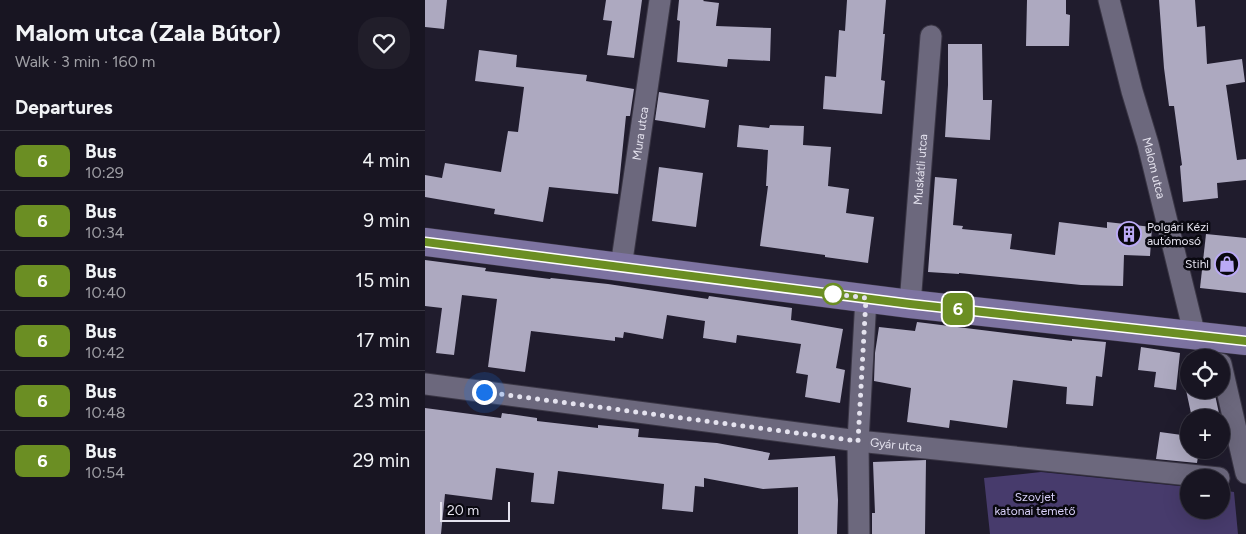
<!DOCTYPE html>
<html lang="en">
<head>
<meta charset="utf-8">
<style>
	body { margin:0; font-family:Figtree,sans-serif; background:#211e2a; color:#f1f3f6; height:100vh; display:flex; flex-direction:column; font-size:19px; white-space:nowrap }
	* { box-sizing:border-box; margin:0 }
	p { font-size:16px; color:#9f9fa5 }
	.icon { flex:none; width:28px; height:28px; fill:none; stroke:currentColor; stroke-width:2; stroke-linecap:round; stroke-linejoin:round }
	.map { position:relative; flex:1; overflow:hidden }
	.side { display:flex; flex-direction:column; background:#181522; width:425px }
	.side>* { flex:none }
	.badge { padding:0 10px; border-radius:8px; font-size:18px; line-height:32px }
	.buttons { position:absolute; left:755px; top:349px; display:grid; gap:10px }
	.buttons a { display:grid; place-items:center; width:50px; height:50px; border-radius:50%; background:#181522; box-shadow:0 5px 20px #0002,0 0 0 1px #363440; font-size:25px }
	.scale { position:absolute; left:15px; bottom:12px; width:70px; box-sizing:border-box; padding-left:5px; border:2px solid #e4e2ee; border-top:0; font-size:14px; line-height:18px; white-space:nowrap; color:#e4e2ee; -webkit-text-stroke:4px #09080f; paint-order:stroke }
	.you { position:absolute; width:25px; height:25px; margin:-12px; border:4px solid #fff; border-radius:50%; background:#1a73e8; box-shadow:0 0 0 8px #1a73e833 }
	.map>.badge { position:absolute; translate:-50% -50%; box-shadow:0 0 0 2px #fff }
	h2 { padding:0 15px; font-size:19px; line-height:45px }
	.round { display:grid; place-items:center; flex:none; width:52px; height:52px; border-radius:20px; background:#211e2a }
	.summary { display:flex; align-items:center; justify-content:space-between; height:85px; padding:0 15px }
	h1 { font-size:24px; font-weight:700; line-height:38px }
	ul { padding:0; list-style:none }
	li { display:flex; align-items:center; gap:15px; height:60px; padding:0 15px; border-top:1px solid #363440 }
	li div { flex:1 }
	li b { display:block; font-size:19px }
	li em { font-style:normal }
	li .badge { min-width:55px; font-weight:700; text-align:center }
	main { display:flex; flex:1; min-height:0 }
	.map>svg:first-child { display:block }
	.green { fill:#473b6c }
	.building { fill:#ada9c0 }
	.lines { fill:none; stroke-linecap:round; stroke-linejoin:round }
	.minor-casing { stroke:#3a3645; stroke-width:23 }
	.primary-casing { stroke:#3a3645; stroke-width:29 }
	.minor { stroke:#6c687d; stroke-width:21 }
	.primary { stroke:#7d73a1; stroke-width:28 }
	.line-casing { stroke:#fff; stroke-width:11 }
	.line { stroke:#6b8e23; stroke-width:8 }
	.walk { stroke:#e4e2ee; stroke-width:5; stroke-dasharray:0 9 }
	.stop-dot { fill:#fff; stroke:#6b8e23; stroke-width:2.5 }
	.labels { text-anchor:middle; stroke-width:5; stroke-linejoin:round; paint-order:stroke }
	.street-label { font-size:12px; fill:#e4e2ee; stroke:#09080f }
	.poi-label { font-size:12px; fill:#e4e2ee; stroke:#09080f; text-anchor:start }
	.park-label { font-size:12px; fill:#d8d0f9; stroke:#09080f }
</style>
</head>
<body>
<main>
<section class="side">
<div class="summary"><div><h1>Malom utca (Zala Bútor)</h1><p>Walk · 3 min · 160 m</p></div><a class="round"><svg class="icon" aria-label="heart" viewBox="0 0 24 24"><path d="M12 20l-8-8c-3-5 5-10 8-4 3-6 11-1 8 4z"/></svg></a></div>
<h2>Departures</h2>
<ul>
<li><span class="badge" style="background:#6b8e23;color:#fff">6</span><div><b>Bus</b><p>10:29</p></div><em>4 min</em></li>
<li><span class="badge" style="background:#6b8e23;color:#fff">6</span><div><b>Bus</b><p>10:34</p></div><em>9 min</em></li>
<li><span class="badge" style="background:#6b8e23;color:#fff">6</span><div><b>Bus</b><p>10:40</p></div><em>15 min</em></li>
<li><span class="badge" style="background:#6b8e23;color:#fff">6</span><div><b>Bus</b><p>10:42</p></div><em>17 min</em></li>
<li><span class="badge" style="background:#6b8e23;color:#fff">6</span><div><b>Bus</b><p>10:48</p></div><em>23 min</em></li>
<li><span class="badge" style="background:#6b8e23;color:#fff">6</span><div><b>Bus</b><p>10:54</p></div><em>29 min</em></li>
</ul>
</section>
<div class="map">
<svg width="821" height="534" viewBox="0 0 821 534">
	<rect width="100%" height="100%" fill="#201c2d"/>
	<polygon class="green" points="616,472 764,487 764,510 796,510 796,490 809,492 813,534 565,534 559,478"/>
	<g class="building">
		<polygon points="0,0 22,0 19,29 0,27"/>
		<polygon points="181,0 217,0 209,58 182,55 187,21 178,20"/>
		<polygon points="254,0 279,0 278,1 294,3 291,26 346,28 345,61 303,59 302,67 252,62 255,21 252,20"/>
		<polygon points="422,0 461,0 458,34 460,34 456,80 460,81 457,114 398,109 400,76 411,77 414,30 420,31"/>
		<polygon points="602,0 641,0 641,14 645,15 644,46 601,46"/>
		<polygon points="734,0 770,0 772,27 780,26 782,64 817,59 820,82 801,85 812,160 821,159 821,180 792,183 793,198 758,202 755,166 757,165 749,106 744,106 739,68"/>
		<polygon points="523,44 557,44 558,100 567,100 565,140 520,137 523,85"/>
		<polygon points="54,50 92,55 91,67 162,75 161,81 209,89 205,116 201,116 193,194 124,187 118,222 69,214 70,209 0,197 0,175 17,178 20,163 76,172 83,131 93,132 99,87 50,81"/>
		<polygon points="234,92 284,100 280,128 230,120"/>
		<polygon points="314,125 344,128 345,125 379,126 378,145 406,147 403,186 424,189 421,213 449,217 443,263 400,257 400,255 335,246 343,186 341,186 343,150 312,147"/>
		<polygon points="234,167 278,173 271,227 227,221"/>
		<polygon points="510,177 532,179 528,225 538,226 537,229 587,234 585,249 630,255 634,222 682,228 682,222 727,227 725,256 699,255 698,286 656,285 534,273 534,274 503,272"/>
		<polygon points="781,234 821,238 821,293 775,288"/>
		<polygon points="0,260 61,268 60,271 125,279 126,278 183,284 283,299 284,296 367,308 366,320 418,329 411,368 420,370 415,403 380,397 383,375 371,373 376,344 312,335 311,343 278,338 280,321 242,315 238,339 199,332 198,338 190,337 190,341 106,331 100,372 63,367 72,299 37,295 29,355 11,353 17,308 0,306"/>
		<polygon points="492,322 647,341 647,339 681,342 677,377 671,376 668,406 641,404 642,387 588,380 582,428 525,420 524,428 482,422 486,388 449,381 450,353 454,327 490,331"/>
		<polygon points="716,347 755,353 751,390 729,387 731,372 713,370"/>
		<polygon points="761,390 789,390 795,418 767,418"/>
		<polygon points="0,408 76,418 77,413 112,418 112,421 173,428 173,425 214,429 213,437 292,443 345,453 343,460 410,456 413,500 412,534 373,534 373,487 338,489 279,478 279,487 270,486 268,512 237,509 239,484 133,471 129,504 106,502 109,473 71,468 67,500 20,494 16,534 0,534"/>
		<polygon points="735,432 764,436 764,450 774,450 772,463 731,459"/>
		<polygon points="501,460 500,534 447,534 447,513 450,513 448,462"/>
	</g>
	<g class="lines">
		<defs>
			<g id="minor">
				<path id="s1" d="M684 0 707 91 723 144 770 336"/>
				<path id="s2" d="M196 267 235 0"/>
				<path id="s3" d="M485 304 506 36"/>
				<polyline points="796,364 821,473"/>
				<path id="s4" d="M0 384 433 441 794 478"/>
				<polyline points="434,534 433,441 441,298"/>
			</g>
			<polyline id="primary" points="0,242 485,304 821,341"/>
		</defs>
		<use href="#minor" class="minor-casing"/>
		<use href="#primary" class="primary-casing"/>
		<use href="#minor" class="minor"/>
		<use href="#primary" class="primary"/>
	</g>
	<g class="lines">
		<defs>
			<polyline id="line" points="0,242 485,304 821,341"/>
		</defs>
		<use href="#line" class="line-casing"/>
		<use href="#line" class="line"/>
		<polyline class="walk" points="59,392 433,441 441,298 404,293 408,294"/>
	</g>
	<defs>
		<symbol id="building-ring" viewBox="-11 -11 22 22"><circle r="9.5" fill="#09080f" stroke="#bbaaf6" stroke-width="1.5"/><path d="M-4-6H4V6H1V3H-1V6H-4ZM-2.5-4.3h1.7v1.8h-1.7ZM.8-4.3h1.7v1.8H.8ZM-2.5-1h1.7V.8h-1.7ZM.8-1h1.7V.8H.8Z" fill="#bbaaf6"/></symbol>
		<symbol id="shop-ring" viewBox="-11 -11 22 22"><circle r="9.5" fill="#09080f" stroke="#bbaaf6" stroke-width="1.5"/><path d="M-5-2.5h2.3a2.7 3.5 0 0 1 5.4 0H5L5.5 6h-11ZM-1.5-2.5h3a1.5 2.3 0 0 0-3 0Z" fill="#bbaaf6"/></symbol>
	</defs>
	<g fill-rule="evenodd">
		<use href="#building-ring" x="690" y="220" width="28" height="28"/>
		<use href="#shop-ring" x="788" y="250" width="28" height="28"/>
	</g>
	<circle class="stop-dot" cx="408" cy="294" r="10"/>
	<g class="labels">
		<g class="street-label">
			<text dy="4" stroke="none"><textPath href="#s2" startOffset="135">Mura utca</textPath></text>
			<text dy="4" stroke="none"><textPath href="#s1" startOffset="174">Malom utca</textPath></text>
			<text dy="4" stroke="none"><textPath href="#s3" startOffset="135">Muskátli utca</textPath></text>
			<text dy="4" stroke="none"><textPath href="#s4" startOffset="475">Gyár utca</textPath></text>
		</g>
		<g class="poi-label">
			<text x="722" y="231">Polgári Kézi<tspan x="722" dy="14">autómosó</tspan></text>
			<text x="784" y="268" text-anchor="end">Stihl</text>
		</g>
		<g class="park-label">
			<text x="610" y="501">Szovjet<tspan x="610" dy="14">katonai temető</tspan></text>
		</g>
	</g>
</svg>
<div class="buttons">
<a><svg class="icon" aria-label="locate" viewBox="0 0 24 24"><circle cx="12" cy="12" r="6"/><path d="M12 2v4M12 18v4M2 12h4M18 12h4"/></svg></a>
<a>+</a>
<a>−</a>
</div>
<div class="scale">20 m</div>
<div class="you" style="left:59px;top:392px"></div>
<b class="badge" style="left:533px;top:309px;background:#6b8e23;color:#fff">6</b>
</div>
</main>
</body>
</html>
